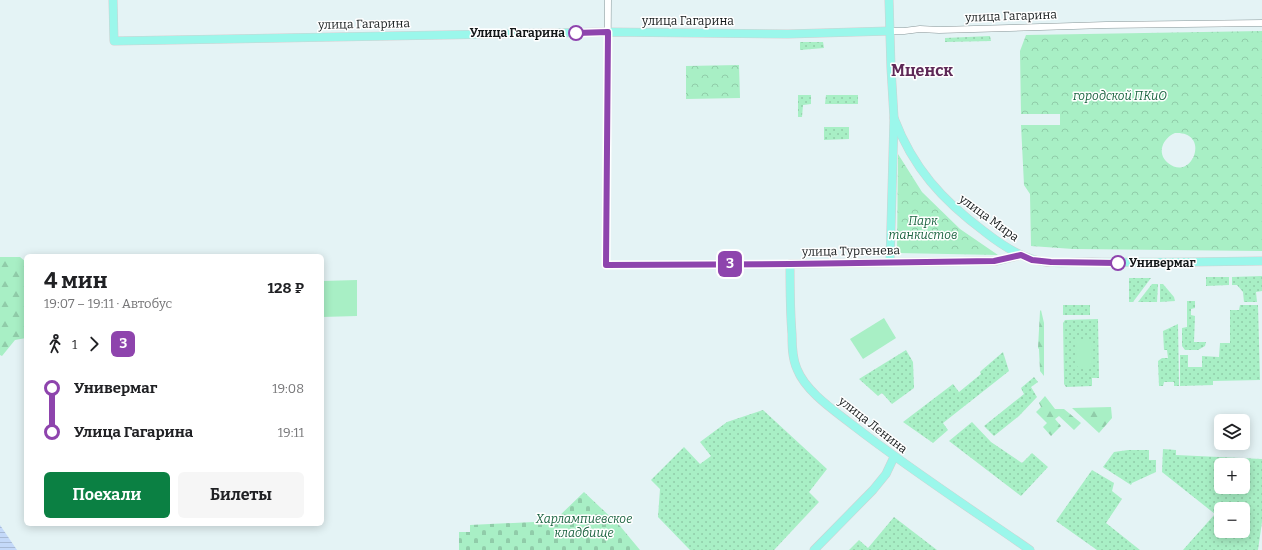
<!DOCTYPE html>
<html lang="ru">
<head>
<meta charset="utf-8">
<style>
	body { margin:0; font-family:Bitter,serif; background:#f6f6f6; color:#202124; height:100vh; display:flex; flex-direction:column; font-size:15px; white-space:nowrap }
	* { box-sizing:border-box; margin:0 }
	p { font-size:13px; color:#757577 }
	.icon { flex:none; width:22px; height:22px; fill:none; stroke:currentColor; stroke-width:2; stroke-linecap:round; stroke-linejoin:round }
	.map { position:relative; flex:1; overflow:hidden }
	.sheet { position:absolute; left:24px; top:254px; width:300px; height:272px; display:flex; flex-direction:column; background:#fff; border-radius:6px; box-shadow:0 2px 10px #0003 }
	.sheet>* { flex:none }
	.badge { padding:0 8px; border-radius:6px; font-size:14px; line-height:26px }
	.tools { position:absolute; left:1214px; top:414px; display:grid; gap:8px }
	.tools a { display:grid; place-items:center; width:36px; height:36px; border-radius:6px; background:#fff; box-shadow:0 2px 10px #0003; font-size:20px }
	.map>.badge { position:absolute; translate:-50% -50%; box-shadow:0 0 0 2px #fff }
	.legs { display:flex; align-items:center; gap:6px; height:44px; padding:0 20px; font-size:13px }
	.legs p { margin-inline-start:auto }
	.summary { display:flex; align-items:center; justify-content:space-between; height:68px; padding:0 20px }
	h1 { font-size:22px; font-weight:700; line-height:30px }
	.action { display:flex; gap:8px; margin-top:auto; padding:8px 20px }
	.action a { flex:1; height:46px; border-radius:6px; background:#0b8043; color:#fff; font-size:16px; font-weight:700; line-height:46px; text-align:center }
	.action a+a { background:#f6f6f6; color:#202124 }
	ul { padding:0 20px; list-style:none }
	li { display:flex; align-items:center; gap:14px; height:44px; font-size:15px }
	li i { display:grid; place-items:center; width:6px; height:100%; margin:0 5px; background:currentColor }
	li i::after { content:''; width:10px; height:10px; margin:-5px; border:3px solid; border-radius:50%; background:#fff }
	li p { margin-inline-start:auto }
	li:first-child i { background:linear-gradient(#0000 50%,currentColor 0) }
	li:last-child i { background:linear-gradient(currentColor 50%,#0000 0) }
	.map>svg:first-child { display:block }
	.grass { fill:url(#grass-dots); fill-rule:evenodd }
	.forest { fill:url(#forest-firs) }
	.cemetery { fill:url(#cemetery-stones) }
	.park { fill:url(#park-crowns); fill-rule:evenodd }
	.pitch { fill:#a8efc5 }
	.water { fill:url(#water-rules) }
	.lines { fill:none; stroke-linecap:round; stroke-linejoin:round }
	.minor-casing { stroke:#889698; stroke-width:7 }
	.major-casing { stroke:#d0d1d1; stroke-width:9 }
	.minor { stroke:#fff; stroke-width:6 }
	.major { stroke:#9bf7eb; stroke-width:8 }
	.line-1-casing { stroke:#fff; stroke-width:9 }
	.line-1 { stroke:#8e44ad; stroke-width:6 }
	.stop-1-dot { fill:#fff; stroke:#8e44ad; stroke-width:2 }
	.labels { text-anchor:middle; stroke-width:3; stroke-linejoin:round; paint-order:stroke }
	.street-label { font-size:12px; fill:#131819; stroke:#fff }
	.stop-label { font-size:12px; font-weight:bold; fill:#131819; stroke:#fff; text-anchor:end }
	.park-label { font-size:12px; font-style:italic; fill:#1b6440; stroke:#fff }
	.district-label { font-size:16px; font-weight:bold; fill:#5e2957; stroke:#fff }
</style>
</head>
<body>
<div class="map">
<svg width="1262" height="550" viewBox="0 0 1262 550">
	<defs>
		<pattern id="grass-dots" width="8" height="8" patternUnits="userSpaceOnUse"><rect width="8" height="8" fill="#a8efc5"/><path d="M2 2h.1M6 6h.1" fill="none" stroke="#90cca9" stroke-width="1.8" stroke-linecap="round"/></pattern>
		<pattern id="forest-firs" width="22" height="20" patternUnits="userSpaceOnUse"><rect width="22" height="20" fill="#a8efc5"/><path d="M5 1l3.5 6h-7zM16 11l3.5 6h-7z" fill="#90cca9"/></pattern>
		<pattern id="cemetery-stones" width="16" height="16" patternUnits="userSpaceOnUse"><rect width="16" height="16" fill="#a8efc5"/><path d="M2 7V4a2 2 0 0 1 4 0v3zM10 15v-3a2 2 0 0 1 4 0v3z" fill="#90cca9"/></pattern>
		<pattern id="park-crowns" width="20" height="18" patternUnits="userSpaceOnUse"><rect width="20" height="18" fill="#a8efc5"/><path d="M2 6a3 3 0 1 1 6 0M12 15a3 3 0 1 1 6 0" fill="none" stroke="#90cca9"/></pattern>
		<pattern id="water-rules" width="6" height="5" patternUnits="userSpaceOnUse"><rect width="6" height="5" fill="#c4d9f9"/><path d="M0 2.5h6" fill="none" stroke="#a8bad5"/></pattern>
	</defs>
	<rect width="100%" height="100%" fill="#e4f3f5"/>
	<g class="grass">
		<polygon points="990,36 991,41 945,42 945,38"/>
		<polygon points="800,42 823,42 824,48 800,50"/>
		<polygon points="798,95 811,95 811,104 803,105 802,117 798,117"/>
		<polygon points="826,95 858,95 858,104 825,104"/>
		<polygon points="824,127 849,127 849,139 824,140"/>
		<polygon points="1262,276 1262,291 1256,292 1257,302 1244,302 1243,292 1237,285 1232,285 1232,277"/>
		<polygon points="1206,277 1229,277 1229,285 1206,286"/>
		<polygon points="1129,278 1151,278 1133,302 1129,302"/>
		<polygon points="1152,284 1158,284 1157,302 1138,302"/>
		<polygon points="1160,284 1163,284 1174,297 1175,301 1160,302"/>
		<polygon points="1187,301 1195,301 1195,308 1191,309 1191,315 1195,316 1194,342 1206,342 1205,346 1198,350 1185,350 1182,346 1182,328 1187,327"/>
		<rect x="1063" y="305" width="27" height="10"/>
		<polygon points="1240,305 1258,305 1260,380 1213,381 1213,385 1180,386 1180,355 1188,355 1188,367 1202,367 1202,356 1219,357 1220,343 1230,343 1230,310 1239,310"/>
		<polygon points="1098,319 1099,378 1092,378 1092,386 1066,387 1064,384 1064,380 1063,323 1065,320"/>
		<polygon points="1178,324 1179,386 1174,386 1174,382 1164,382 1163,386 1159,386 1158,361 1162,358 1168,358 1167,350 1164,350 1163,331"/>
		<polygon points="906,350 913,362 914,388 892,404 882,393 878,396 859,379"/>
		<polygon points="1003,352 1009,371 943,423 948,430 933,443 903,422 953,384 959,392 981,374 980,372 982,370"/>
		<polygon points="1034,377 1038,382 1031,387 1037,397 1019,416 994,436 984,426 1024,394 1021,388"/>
		<polygon points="763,410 827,469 809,492 819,502 774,550 690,550 658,517 660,489 651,480 684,447 700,464 711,456 700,442 727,422"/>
		<polygon points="972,422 991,442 1022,463 1032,453 1048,467 1021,496 949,441"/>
		<path d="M1163 449 1176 450V455L1262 459V522L1258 550H1183L1215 514 1162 472ZM1221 465H1243V487H1221ZM1221 509H1243V531H1221Z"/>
		<polygon points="1128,450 1149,450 1149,460 1156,460 1156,472 1132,483 1131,485 1103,467 1114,452"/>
		<polygon points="1092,470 1114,483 1112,491 1122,499 1106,523 1140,550 1097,550 1056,521"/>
		<polygon points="894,517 937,550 849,550 859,540 868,548"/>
	</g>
	<g class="forest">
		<polygon points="0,257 20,257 26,262 26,338 15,340 2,356 0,355"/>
		<polygon points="1041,310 1044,323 1044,376 1040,371 1039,349 1038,348 1040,311"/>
		<polygon points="1045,396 1055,409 1064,409 1081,423 1074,430 1059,416 1055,419 1061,426 1051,436 1043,427 1047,423 1036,412 1041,407 1039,403"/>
		<polygon points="1111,407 1112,418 1099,433 1072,408"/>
	</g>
	<polygon class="cemetery" points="584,492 620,526 640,550 459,550 459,532 470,532 470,525 554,521"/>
	<g class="park">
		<path d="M1262 31V251L1073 249 1031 246 1030 194 1024 185 1021 125H1060V114H1021L1020 51 1026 35ZM1175 133C1212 131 1192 183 1168 163 1156 153 1163 138 1175 133Z"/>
		<polygon points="739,65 740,98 686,99 686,66"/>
		<polygon points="898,154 922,192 960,229 998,255 897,253"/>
	</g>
	<g class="pitch">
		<polygon points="357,280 357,316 322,317 322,281"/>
		<polygon points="884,318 896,338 863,359 850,339"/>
		<polygon points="1078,340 1090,340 1091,341 1092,365 1090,367 1078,367 1077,366 1076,342"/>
	</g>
	<polygon class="water" points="0,525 17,550 0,550"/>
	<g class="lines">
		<defs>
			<g id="minor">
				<polyline points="608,0 606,265 790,264"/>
				<polyline points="889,31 904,31 920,29 939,30 1106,25 1262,23"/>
			</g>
			<g id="major">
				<polyline points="113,0 114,41 608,32 788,34 889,31"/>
				<polyline points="889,0 891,68 894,118 890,262"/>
				<path d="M894 118C913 168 942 200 985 232 999 243 1015 254 1032 259 1049 265 1074 262 1092 262 1149 263 1205 262 1262 261"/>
				<path d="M1021 255 997 261 790 264C790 287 790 310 792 334 792 345 792 358 797 369 806 392 835 411 854 426 911 470 971 509 1030 550"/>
				<polyline points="814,550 873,490 886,474 894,457"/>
			</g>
		</defs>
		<use href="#minor" class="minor-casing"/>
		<use href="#major" class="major-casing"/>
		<use href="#minor" class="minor"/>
		<use href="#major" class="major"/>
	</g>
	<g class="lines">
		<defs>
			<polyline id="line-1" points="576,33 608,32 606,265 790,264 994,261 1021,255 1032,260 1051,262 1118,263"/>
		</defs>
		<use href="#line-1" class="line-1-casing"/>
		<use href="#line-1" class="line-1"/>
	</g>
	<g class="stop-1-dot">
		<circle cx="576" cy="33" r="7"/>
		<circle cx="1118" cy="263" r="7"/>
	</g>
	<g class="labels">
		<g class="street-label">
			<text transform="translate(1011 16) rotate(-2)" y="4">улица Гагарина</text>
			<text x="688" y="25">улица Гагарина</text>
			<text transform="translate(364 24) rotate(-1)" y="4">улица Гагарина</text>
			<text transform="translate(989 218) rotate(36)" y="4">улица Мира</text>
			<text transform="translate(851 251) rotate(-1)" y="4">улица Тургенева</text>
			<text transform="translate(873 425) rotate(38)" y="4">улица Ленина</text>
		</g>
		<g class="stop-label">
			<text x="565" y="37">Улица Гагарина</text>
			<text x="1129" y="267" text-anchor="start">Универмаг</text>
		</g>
		<g class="park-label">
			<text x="1120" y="100">городской ПКиО</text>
			<text x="923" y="225">Парк<tspan x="923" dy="14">танкистов</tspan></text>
			<text x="584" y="523">Харлампиевское<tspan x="584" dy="14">кладбище</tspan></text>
		</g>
		<g class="district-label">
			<text x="922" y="76">Мценск</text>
		</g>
	</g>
</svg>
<div class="tools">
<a><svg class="icon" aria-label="layers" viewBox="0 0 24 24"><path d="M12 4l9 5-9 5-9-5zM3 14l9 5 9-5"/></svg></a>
<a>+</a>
<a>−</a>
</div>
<b class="badge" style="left:730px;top:264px;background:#8e44ad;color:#fff">3</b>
<section class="sheet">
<div class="summary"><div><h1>4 мин</h1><p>19:07 – 19:11 · Автобус</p></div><b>128 ₽</b></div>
<div class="legs"><svg class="icon" aria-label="walk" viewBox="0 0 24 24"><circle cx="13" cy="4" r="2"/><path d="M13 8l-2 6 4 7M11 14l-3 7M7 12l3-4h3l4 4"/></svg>1<svg class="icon" aria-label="forward" viewBox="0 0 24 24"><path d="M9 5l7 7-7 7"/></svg><b class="badge" style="background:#8e44ad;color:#fff">3</b></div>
<ul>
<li><i style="color:#8e44ad"></i><b>Универмаг</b><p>19:08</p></li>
<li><i style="color:#8e44ad"></i><b>Улица Гагарина</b><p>19:11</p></li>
</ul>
<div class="action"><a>Поехали</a><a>Билеты</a></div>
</section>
</div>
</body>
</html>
